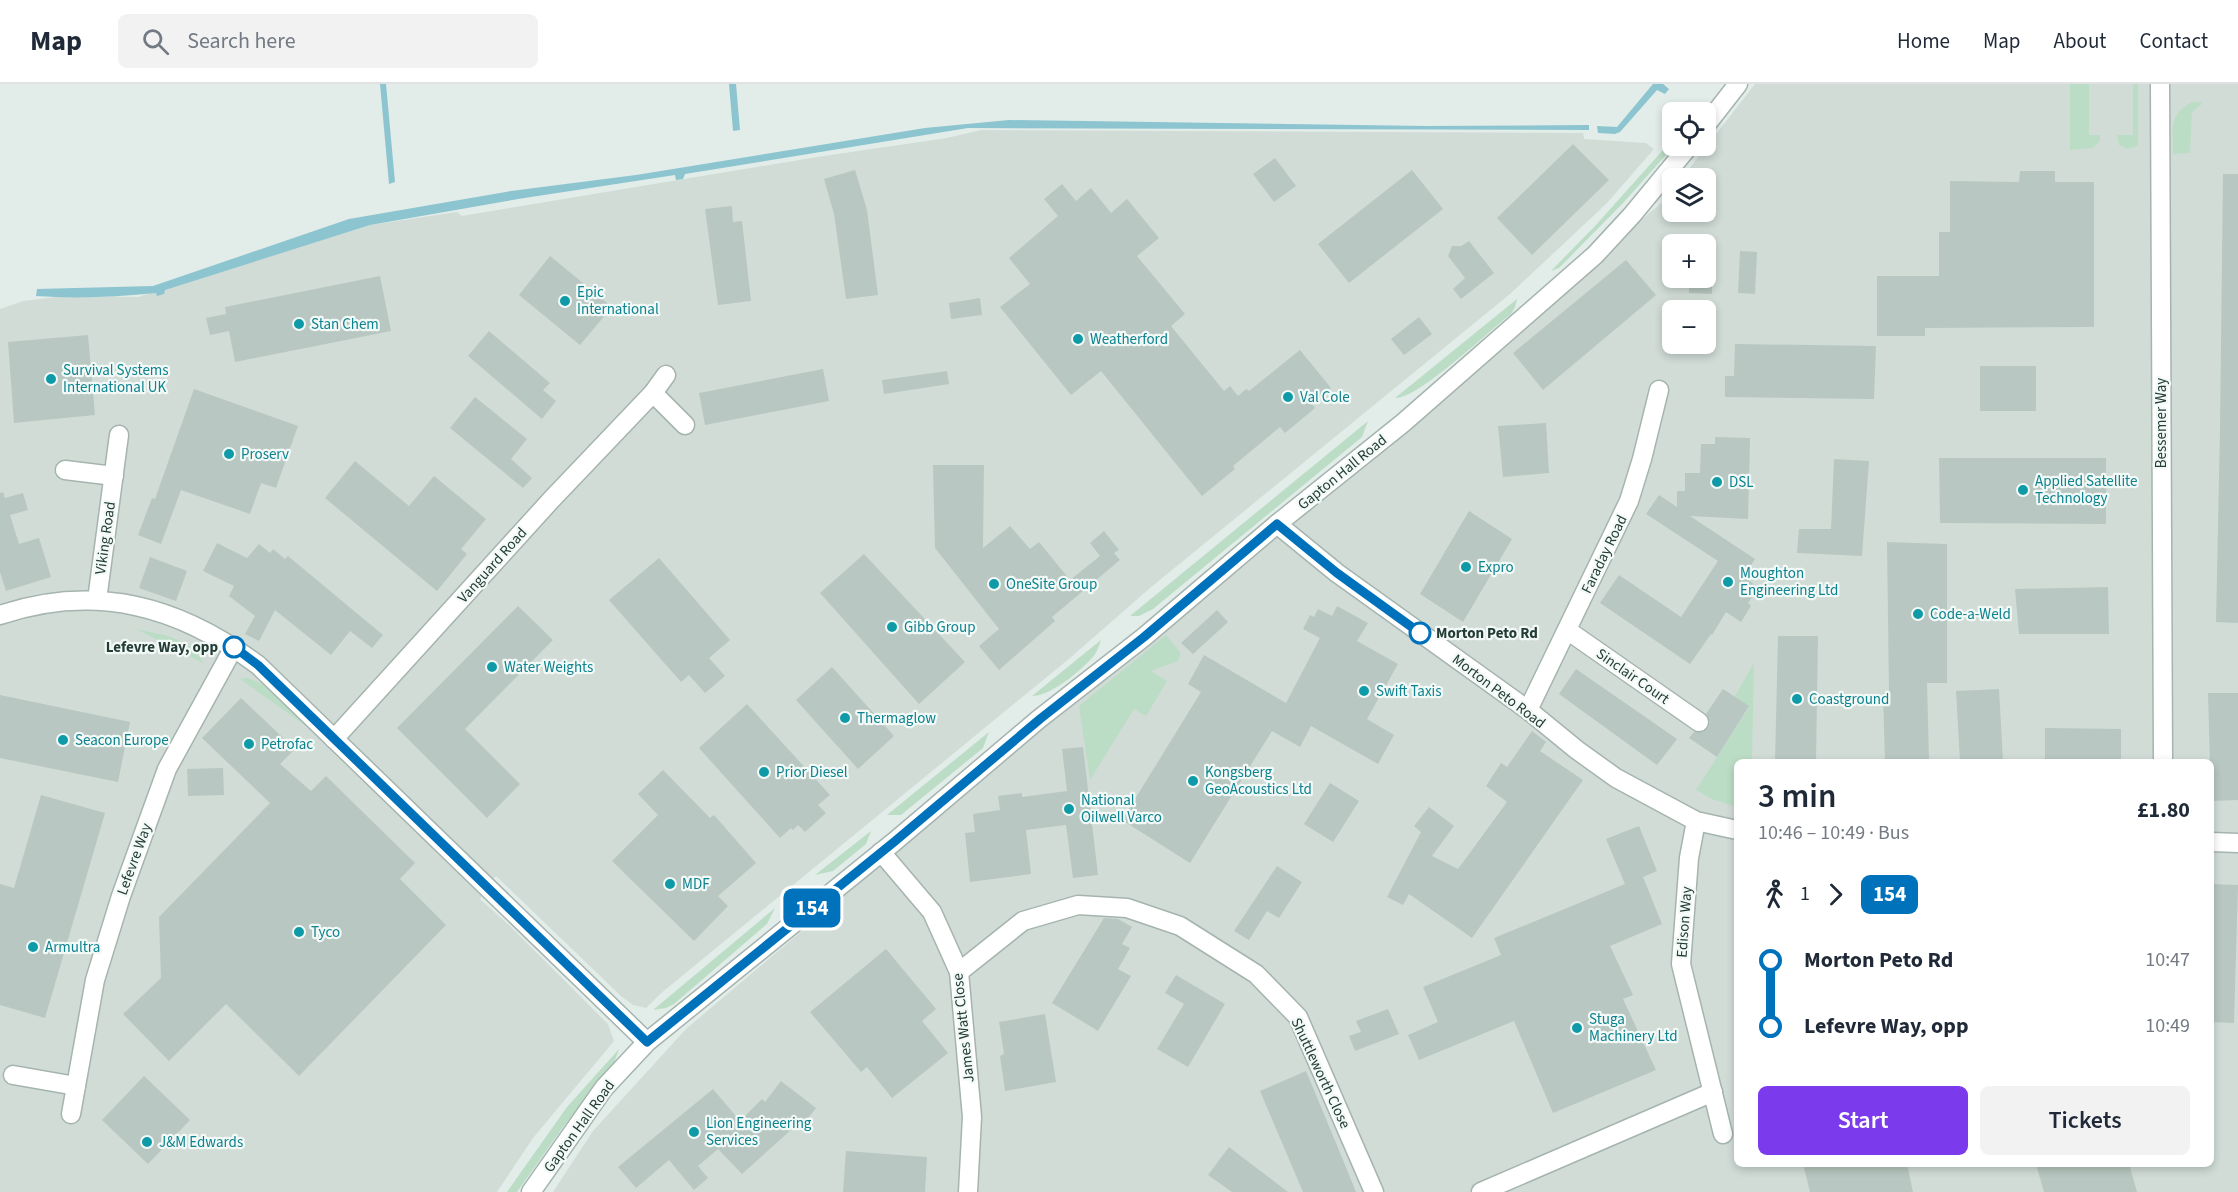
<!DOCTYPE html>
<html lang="en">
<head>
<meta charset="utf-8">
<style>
	body { margin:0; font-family:"Source Sans 3",sans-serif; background:#f2f2f3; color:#1f2937; height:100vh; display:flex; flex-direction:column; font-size:22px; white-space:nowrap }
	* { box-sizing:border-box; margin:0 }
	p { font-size:20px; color:#747a83 }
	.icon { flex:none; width:33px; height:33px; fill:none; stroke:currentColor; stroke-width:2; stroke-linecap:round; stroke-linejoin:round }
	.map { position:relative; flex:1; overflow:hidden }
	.sheet { position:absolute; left:1734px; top:675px; width:480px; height:408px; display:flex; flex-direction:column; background:#fff; border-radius:9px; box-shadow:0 3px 9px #0003 }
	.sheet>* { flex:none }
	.badge { padding:0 12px; border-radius:9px; font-size:21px; line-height:39px }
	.fabs { position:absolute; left:1662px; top:18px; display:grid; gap:12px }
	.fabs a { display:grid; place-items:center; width:54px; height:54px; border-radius:9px; background:#fff; box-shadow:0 3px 9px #0003; font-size:30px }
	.map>.badge { position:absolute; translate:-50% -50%; box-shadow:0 0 0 3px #fff }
	.legs { display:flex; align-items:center; gap:9px; height:66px; padding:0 24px; font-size:20px }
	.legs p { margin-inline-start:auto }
	.head { display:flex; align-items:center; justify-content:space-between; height:102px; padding:0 24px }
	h1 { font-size:33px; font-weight:600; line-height:45px }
	.primary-button { display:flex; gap:12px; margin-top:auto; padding:12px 24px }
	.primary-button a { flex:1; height:69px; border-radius:9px; background:#7c3aed; color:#fff; font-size:24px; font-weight:600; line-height:69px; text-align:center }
	.primary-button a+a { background:#f2f2f3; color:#1f2937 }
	ul { padding:0 24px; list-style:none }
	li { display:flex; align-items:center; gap:21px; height:66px; font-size:22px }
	li i { display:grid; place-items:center; width:9px; height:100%; margin:0 8px; background:currentColor }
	li i::after { content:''; width:15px; height:15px; margin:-8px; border:4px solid; border-radius:50%; background:#fff }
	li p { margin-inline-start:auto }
	li:first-child i { background:linear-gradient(#0000 50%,currentColor 0) }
	li:last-child i { background:linear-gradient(currentColor 50%,#0000 0) }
	header { display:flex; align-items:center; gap:36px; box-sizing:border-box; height:84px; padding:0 30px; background:#fff; border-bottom:2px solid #e0e1e3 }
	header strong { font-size:28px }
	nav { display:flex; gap:33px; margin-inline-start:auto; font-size:21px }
	.search { width:420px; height:54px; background:#f2f2f3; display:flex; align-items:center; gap:15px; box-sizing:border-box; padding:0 21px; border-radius:9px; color:#747a83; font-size:22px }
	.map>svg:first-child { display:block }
	.built { fill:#d1dcd7; fill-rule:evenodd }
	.green { fill:#bcddc5 }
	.water { fill:#8cc5d0 }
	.building { fill:#b8c7c1 }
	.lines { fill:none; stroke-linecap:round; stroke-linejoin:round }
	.minor-casing { stroke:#a5b4af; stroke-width:21 }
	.tertiary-casing { stroke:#a5b4af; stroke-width:21 }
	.minor { stroke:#fff; stroke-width:18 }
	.tertiary { stroke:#fff; stroke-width:18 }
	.line-1-casing { stroke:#fff; stroke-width:14 }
	.line-1 { stroke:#0072bc; stroke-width:9 }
	.culture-dot { fill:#0f9aa8; stroke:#f3f9f6; stroke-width:2 }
	.stop-1-dot { fill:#fff; stroke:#0072bc; stroke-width:3 }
	.labels { text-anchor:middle; stroke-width:4.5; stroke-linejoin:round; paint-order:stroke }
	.culture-label { font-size:15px; fill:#0d838f; stroke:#f3f9f6; text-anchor:start }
	.street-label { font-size:15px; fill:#233d36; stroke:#f3f9f6 }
	.stop-label { font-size:15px; font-weight:bold; fill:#233d36; stroke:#f3f9f6; text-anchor:start }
</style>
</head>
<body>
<header>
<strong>Map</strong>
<div class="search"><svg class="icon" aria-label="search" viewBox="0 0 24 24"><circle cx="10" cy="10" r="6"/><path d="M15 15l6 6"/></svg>Search here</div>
<nav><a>Home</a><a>Map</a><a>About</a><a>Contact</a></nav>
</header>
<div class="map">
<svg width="2238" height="1108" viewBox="0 0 2238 1108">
	<rect width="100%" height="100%" fill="#e2ece8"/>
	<g class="built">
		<path d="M1755 0H2238V1108H553L593 1047 686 945 1666 115 1672 107V128H1706V94H1682ZM1672 160H1706V194H1672ZM1672 226H1706V260H1672ZM1737 678H2211V1080H1737Z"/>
		<polygon points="981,46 1583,49 1584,55 1646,59 1654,65 1607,119 1510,210 1150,504 1070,574 660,910 646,924 633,921 621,912 496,792 480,815 510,842 608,940 614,957 533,1054 497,1108 0,1108 0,225 23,217 66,212 138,213 370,141 457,128 462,132 817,73 947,54"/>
	</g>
	<g class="green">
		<polygon points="2070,0 2089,0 2089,51 2100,51 2100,57 2093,64 2070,66"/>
		<polygon points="2133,0 2138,0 2138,62 2127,65 2119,61 2117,51 2133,51"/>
		<path d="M2192 18H2201V21L2192 28 2190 69 2173 70C2173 46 2168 30 2192 18Z"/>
		<polygon points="1672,56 1674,62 1623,119 1559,184 1551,187 1596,141"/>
		<path d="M1517 215 1515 223 1511 230C1490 246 1417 316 1395 314Z"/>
		<polygon points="1368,337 1362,353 1153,525 1139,532 1130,532"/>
		<path d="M136 545C163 551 190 553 204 580Z"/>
		<polygon points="1166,551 1181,569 1178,577 1151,587 1167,597 1146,632 1134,625 1090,696 1079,622"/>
		<path d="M1101 556C1099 562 1097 568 1093 573 1080 587 1051 612 1032 612Z"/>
		<polygon points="1754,579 1752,678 1737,678 1737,723 1714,716 1696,706 1749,623 1735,612"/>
		<path d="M247 594C274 601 294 628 313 647L240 595Z"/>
		<polygon points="989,648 983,664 901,731 887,731"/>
		<polygon points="871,747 866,760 833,787 815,791"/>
		<polygon points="775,824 767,840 674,920 666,924 653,926"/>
		<polygon points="619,965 613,982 563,1043 517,1108 507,1108 567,1023"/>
	</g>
	<g class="water">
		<polygon points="380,0 386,0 395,98 389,100"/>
		<polygon points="729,0 736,0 740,46 733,47"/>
		<polygon points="1653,0 1663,0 1669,5 1665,10 1657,6 1620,48 1615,50 1598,49 1597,42 1617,43"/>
		<path d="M1009 36 1426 42 1589 41V46L968 44 685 90 683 95 676 96 675 91 518 115 370 141 165 206 164 210 157 212 156 209C116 213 76 215 36 212L37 205 153 202 349 135 511 107 636 91 925 44Z"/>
	</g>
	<g class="building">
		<polygon points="1573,60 1609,96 1532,171 1497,134"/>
		<polygon points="1275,74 1296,102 1274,118 1253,90"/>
		<polygon points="855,86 867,126 878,211 846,215 834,130 824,95"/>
		<polygon points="1412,86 1443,125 1349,199 1318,160"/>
		<polygon points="2020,87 2055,87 2055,98 2094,98 2094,243 1925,244 1925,252 1877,252 1877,192 1939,192 1939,148 1950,148 1950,97 2019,98"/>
		<polygon points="2223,90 2238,90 2238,539 2216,538 2220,346"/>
		<polygon points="1062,100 1076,117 1091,104 1111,129 1127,115 1159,154 1137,172 1185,230 1171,242 1224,307 1230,302 1238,312 1246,305 1249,307 1300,266 1331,304 1311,319 1315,324 1285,349 1280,343 1233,382 1235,385 1202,412 1101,287 1071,311 1000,223 1030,200 1009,174 1058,132 1044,115"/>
		<polygon points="732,122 733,138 742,137 751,217 718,221 705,125"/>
		<polygon points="1469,157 1494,189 1461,215 1453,205 1465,194 1448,172 1452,162 1461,162"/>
		<polygon points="1740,167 1757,168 1755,210 1738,209"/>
		<polygon points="550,172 612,223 580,261 519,211"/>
		<polygon points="1626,176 1656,211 1543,306 1513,269"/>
		<polygon points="380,192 391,247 235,278 229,247 210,251 206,234 226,230 225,223"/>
		<polygon points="1689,194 1712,194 1712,210 1689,209"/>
		<polygon points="980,214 982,231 951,235 949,219"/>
		<polygon points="1419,233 1432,250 1404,271 1391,255"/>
		<polygon points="489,247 550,299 543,306 556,317 542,335 468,272"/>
		<polygon points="88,251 95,331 14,339 8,258"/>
		<polygon points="1735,260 1876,262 1874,315 1725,313 1725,292 1734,292"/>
		<rect x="1980" y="282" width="56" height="45"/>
		<polygon points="823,285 829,317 705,341 699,309"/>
		<polygon points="947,287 949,300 884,310 882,296"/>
		<polygon points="194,305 298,342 276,404 261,399 250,430 181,406 161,460 138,451 152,414 155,415"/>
		<polygon points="475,313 527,355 511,375 532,394 523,404 450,344"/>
		<polygon points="1546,339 1549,389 1503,393 1498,342"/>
		<polygon points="1715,353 1750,354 1748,435 1690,432 1755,475 1744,492 1758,504 1748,519 1751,522 1741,538 1726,528 1712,551 1711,550 1690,580 1600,519 1619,491 1681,533 1718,477 1646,430 1659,411 1677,423 1677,407 1685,407 1685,389 1700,389 1701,360 1715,360"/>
		<polygon points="1939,374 2106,374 2106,440 1940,439"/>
		<polygon points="1834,375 1869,377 1862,472 1797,469 1799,445 1831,445"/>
		<polygon points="355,377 409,422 434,392 486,435 461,465 467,470 437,507 325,414"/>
		<polygon points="933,381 984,381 983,464 1010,442 1030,465 1039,458 1070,496 1100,472 1090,459 1104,447 1119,466 1114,469 1120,476 1052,533 1055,537 999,586 979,562 999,545 935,464"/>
		<polygon points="3,408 5,414 23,409 28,426 10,431 19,460 39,454 51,493 6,507 0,488 0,409"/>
		<polygon points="1469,427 1512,455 1463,538 1420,510"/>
		<polygon points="1887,458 1947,460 1947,599 1927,599 1929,675 1912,678 1885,678 1883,609 1889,609"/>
		<polygon points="217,459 247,474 259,460 270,469 273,465 285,475 288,472 383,551 372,564 350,547 331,571 275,526 259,557 245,550 255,532 229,512 234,502 203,487"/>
		<polygon points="864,470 965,578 919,620 820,509"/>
		<polygon points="150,473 187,487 176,517 139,504"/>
		<polygon points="659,474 730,556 709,574 725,592 705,609 689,591 681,598 609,516"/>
		<polygon points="2108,503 2109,550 2019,550 2015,505"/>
		<polygon points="518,522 553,556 465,645 520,700 487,734 397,644"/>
		<polygon points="1337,522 1368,539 1357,557 1398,580 1367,635 1394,651 1378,680 1311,642 1300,663 1272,647 1190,779 1122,736 1201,608 1188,600 1204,571 1286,619 1320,554 1303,545 1310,531 1314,533 1318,525 1332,532"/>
		<polygon points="1217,526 1228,538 1193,570 1181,559"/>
		<polygon points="1778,552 1818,552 1816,678 1775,678"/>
		<polygon points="832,583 894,652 858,685 796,616"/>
		<polygon points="1576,585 1677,655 1657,681 1559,610"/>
		<polygon points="1723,605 1749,622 1717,673 1689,654 1694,648 1703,648 1708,644 1710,638 1706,630"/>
		<polygon points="1999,605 2003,678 1960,678 1956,607"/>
		<polygon points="2208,609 2238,609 2238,716 2211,717"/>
		<polygon points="0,611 130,638 118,698 0,674"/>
		<polygon points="241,614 295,665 280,680 311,707 326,692 415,779 400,795 446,841 299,992 226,920 169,977 123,930 161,894 159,833 270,719 202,654"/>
		<polygon points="747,620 830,711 818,721 826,729 805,748 798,741 793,746 791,744 780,754 699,664"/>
		<polygon points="2045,644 2121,645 2121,678 2045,678"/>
		<polygon points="1532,647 1546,658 1540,667 1583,696 1472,854 1409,810 1403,821 1387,813 1421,748 1414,742 1429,723 1454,742 1432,772 1458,785 1507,718 1486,702 1501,679 1507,683"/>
		<polygon points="1083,663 1098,791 1073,794 1066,741 1026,746 1031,790 970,798 965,749 975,748 973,730 1000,726 998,712 1022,709 1022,713 1067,707 1062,665"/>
		<polygon points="223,684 224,711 188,712 187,685"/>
		<polygon points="663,686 710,734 714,731 756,779 718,812 728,822 694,857 612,777 658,731 638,710"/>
		<polygon points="1330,699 1359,717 1333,758 1304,740"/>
		<polygon points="41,711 105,729 45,934 0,921 0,800 14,804"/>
		<polygon points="1639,742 1657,787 1643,793 1662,840 1610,862 1633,911 1623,915 1656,986 1553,1029 1514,937 1419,976 1408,951 1438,938 1423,903 1501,871 1494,854 1625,800 1606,755"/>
		<polygon points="1277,782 1302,798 1279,834 1267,827 1249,856 1234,847"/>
		<polygon points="2211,800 2238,801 2234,939 2211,938"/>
		<polygon points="1104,834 1118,835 1132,843 1122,860 1130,864 1118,885 1131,892 1098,947 1052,919"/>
		<polygon points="886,865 936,925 922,937 948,969 892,1014 867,983 861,988 810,928"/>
		<polygon points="1176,891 1225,920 1188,983 1157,965 1184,920 1165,909"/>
		<polygon points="1388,925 1399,950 1355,967 1349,952 1361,948 1356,937"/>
		<polygon points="1045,930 1056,998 1005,1007 1000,972 1004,970 999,938"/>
		<polygon points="1306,987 1336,1059 1356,1108 1303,1108 1260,1007"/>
		<polygon points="144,992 190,1036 148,1080 102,1036"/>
		<polygon points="781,997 816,1024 805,1038 802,1036 742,1090 718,1065 698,1082 708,1094 694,1106 669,1076 636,1104 618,1083 713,1005 740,1037 762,1015 765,1018"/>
		<polygon points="1229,1063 1288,1108 1232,1108 1208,1091"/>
		<polygon points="846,1067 927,1073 925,1108 843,1108"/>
		<polygon points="1803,1080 1907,1080 1913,1108 1810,1108"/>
		<polygon points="2036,1080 2129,1080 2137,1108 2044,1108"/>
	</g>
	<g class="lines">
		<defs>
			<g id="minor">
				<polyline points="2160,0 2163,678"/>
				<polyline points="653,309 685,341"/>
				<polyline points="65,386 114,392"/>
				<polyline points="97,516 119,351"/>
				<path d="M0 531C96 499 179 522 258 581L647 958"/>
				<polyline points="1567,546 1699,638"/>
				<polyline points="1528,626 1629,417 1642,375 1659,306"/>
				<polyline points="334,655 551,416 653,309 666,291"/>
				<polyline points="1696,737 1689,774 1681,880 1723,1050"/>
				<polyline points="881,768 932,828 959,888 972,1033 968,1108"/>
				<polyline points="959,888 1023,837 1078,821 1127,824 1180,842 1256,890 1298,933 1374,1108"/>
				<polyline points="13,991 76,1002"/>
				<polyline points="71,1030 95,896 121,812 167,685 234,563"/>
				<polyline points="1481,1108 1713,1008"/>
			</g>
			<g id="tertiary">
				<polyline points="1706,41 1738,0"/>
				<polyline points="1277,440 1337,489 1528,626 1577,666 1616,694 1696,737 1737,746"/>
				<polyline points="2211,758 2238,759"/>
				<polyline points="531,1108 604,1004 647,958 894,758 1039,635 1144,553 1277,440 1403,339 1595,171 1632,131 1689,62"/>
			</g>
		</defs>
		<use href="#minor" class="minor-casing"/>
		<use href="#tertiary" class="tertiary-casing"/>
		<use href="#minor" class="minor"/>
		<use href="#tertiary" class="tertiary"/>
	</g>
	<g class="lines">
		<defs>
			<polyline id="line-1" points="234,563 258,581 647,958 894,758 1040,635 1144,553 1277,440 1337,489 1420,549"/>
		</defs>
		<use href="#line-1" class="line-1-casing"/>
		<use href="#line-1" class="line-1"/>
	</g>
	<g class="culture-dot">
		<circle cx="565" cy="217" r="6"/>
		<circle cx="299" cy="240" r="6"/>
		<circle cx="1078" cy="255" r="6"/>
		<circle cx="51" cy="295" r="6"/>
		<circle cx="1288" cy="313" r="6"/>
		<circle cx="229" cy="370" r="6"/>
		<circle cx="1717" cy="398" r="6"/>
		<circle cx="2023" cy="406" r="6"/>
		<circle cx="1466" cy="483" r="6"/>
		<circle cx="1728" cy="498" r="6"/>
		<circle cx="994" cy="500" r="6"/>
		<circle cx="1918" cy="530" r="6"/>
		<circle cx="892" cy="543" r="6"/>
		<circle cx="492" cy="583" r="6"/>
		<circle cx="1364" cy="607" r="6"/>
		<circle cx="1797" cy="615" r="6"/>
		<circle cx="845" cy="634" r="6"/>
		<circle cx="63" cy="656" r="6"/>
		<circle cx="249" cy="660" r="6"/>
		<circle cx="764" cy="688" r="6"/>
		<circle cx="1193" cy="697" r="6"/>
		<circle cx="1069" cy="725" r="6"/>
		<circle cx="670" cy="800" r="6"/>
		<circle cx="299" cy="848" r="6"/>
		<circle cx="33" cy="863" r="6"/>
		<circle cx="1577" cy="944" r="6"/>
		<circle cx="694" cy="1048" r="6"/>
		<circle cx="147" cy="1058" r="6"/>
	</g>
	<g class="stop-1-dot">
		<circle cx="1420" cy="549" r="10"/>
		<circle cx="234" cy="563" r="10"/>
	</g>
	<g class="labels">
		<g class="culture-label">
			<text x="577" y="213">Epic<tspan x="577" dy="17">International</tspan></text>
			<text x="311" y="245">Stan Chem</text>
			<text x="1090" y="260">Weatherford</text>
			<text x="63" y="291">Survival Systems<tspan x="63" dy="17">International UK</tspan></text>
			<text x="1300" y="318">Val Cole</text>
			<text x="241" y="375">Proserv</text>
			<text x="2035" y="402">Applied Satellite<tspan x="2035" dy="17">Technology</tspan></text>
			<text x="1729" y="403">DSL</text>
			<text x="1478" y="488">Expro</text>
			<text x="1740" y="494">Moughton<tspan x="1740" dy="17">Engineering Ltd</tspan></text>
			<text x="1006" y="505">OneSite Group</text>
			<text x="1930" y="535">Code-a-Weld</text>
			<text x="904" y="548">Gibb Group</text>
			<text x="504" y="588">Water Weights</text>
			<text x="1376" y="612">Swift Taxis</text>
			<text x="1809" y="620">Coastground</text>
			<text x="857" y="639">Thermaglow</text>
			<text x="75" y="661">Seacon Europe</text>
			<text x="261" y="665">Petrofac</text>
			<text x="776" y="693">Prior Diesel</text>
			<text x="1205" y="693">Kongsberg<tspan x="1205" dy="17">GeoAcoustics Ltd</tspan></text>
			<text x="1081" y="721">National<tspan x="1081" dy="17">Oilwell Varco</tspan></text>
			<text x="682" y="805">MDF</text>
			<text x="311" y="853">Tyco</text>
			<text x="45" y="868">Armultra</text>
			<text x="1589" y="940">Stuga<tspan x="1589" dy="17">Machinery Ltd</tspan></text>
			<text x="706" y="1044">Lion Engineering<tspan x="706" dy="17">Services</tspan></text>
			<text x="159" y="1063">J&amp;M Edwards</text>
		</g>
		<g class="street-label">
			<text transform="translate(2161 339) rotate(-90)" y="5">Bessemer Way</text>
			<text transform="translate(1342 388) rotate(-39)" y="5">Gapton Hall Road</text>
			<text transform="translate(105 454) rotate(-82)" y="5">Viking Road</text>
			<text transform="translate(1604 470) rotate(-64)" y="5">Faraday Road</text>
			<text transform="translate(492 481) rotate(-48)" y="5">Vanguard Road</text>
			<text transform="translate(1633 592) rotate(35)" y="5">Sinclair Court</text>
			<text transform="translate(1499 607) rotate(37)" y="5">Morton Peto Road</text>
			<text transform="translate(134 775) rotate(-70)" y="5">Lefevre Way</text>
			<text transform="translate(1684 838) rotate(-86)" y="5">Edison Way</text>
			<text transform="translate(963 944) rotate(-96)" y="5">James Watt Close</text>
			<text transform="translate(1321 989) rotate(65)" y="5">Shuttleworth Close</text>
			<text transform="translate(579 1042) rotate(-54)" y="5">Gapton Hall Road</text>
		</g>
		<g class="stop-label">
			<text x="1436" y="554">Morton Peto Rd</text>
			<text x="218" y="568" text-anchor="end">Lefevre Way, opp</text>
		</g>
	</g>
</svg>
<div class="fabs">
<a><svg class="icon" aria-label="locate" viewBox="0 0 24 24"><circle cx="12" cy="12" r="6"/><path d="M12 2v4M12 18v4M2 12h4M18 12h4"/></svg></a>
<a><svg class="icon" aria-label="layers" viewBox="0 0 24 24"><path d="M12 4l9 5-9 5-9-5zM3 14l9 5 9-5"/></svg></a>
<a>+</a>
<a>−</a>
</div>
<b class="badge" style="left:812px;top:824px;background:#0072bc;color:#fff">154</b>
<section class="sheet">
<div class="head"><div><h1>3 min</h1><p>10:46 – 10:49 · Bus</p></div><b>£1.80</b></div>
<div class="legs"><svg class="icon" aria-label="walk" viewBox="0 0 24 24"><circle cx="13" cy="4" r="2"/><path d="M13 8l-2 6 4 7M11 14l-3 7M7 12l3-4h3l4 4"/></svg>1<svg class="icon" aria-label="forward" viewBox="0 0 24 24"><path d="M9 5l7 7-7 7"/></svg><b class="badge" style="background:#0072bc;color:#fff">154</b></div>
<ul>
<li><i style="color:#0072bc"></i><b>Morton Peto Rd</b><p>10:47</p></li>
<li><i style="color:#0072bc"></i><b>Lefevre Way, opp</b><p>10:49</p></li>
</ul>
<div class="primary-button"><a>Start</a><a>Tickets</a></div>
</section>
</div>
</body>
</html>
